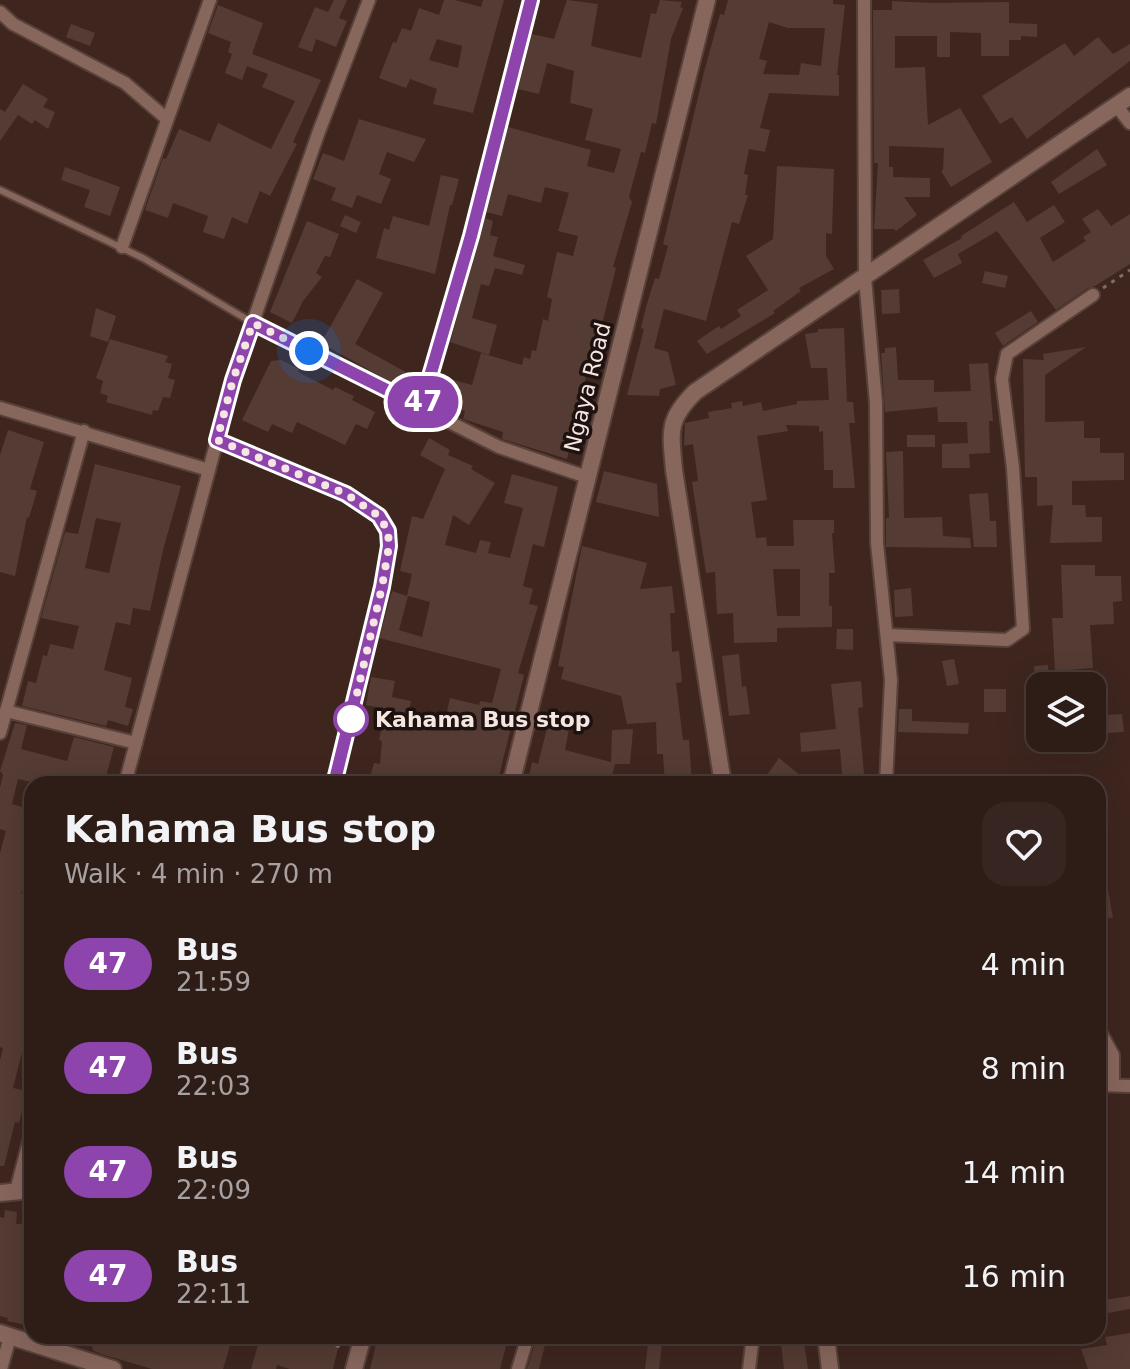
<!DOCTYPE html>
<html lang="en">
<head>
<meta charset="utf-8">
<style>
	body { margin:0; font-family:"DejaVu Sans",sans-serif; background:#362520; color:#f1f3f6; height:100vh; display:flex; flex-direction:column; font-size:30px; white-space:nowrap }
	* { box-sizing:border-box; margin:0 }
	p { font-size:26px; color:#a7a1a1 }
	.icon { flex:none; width:44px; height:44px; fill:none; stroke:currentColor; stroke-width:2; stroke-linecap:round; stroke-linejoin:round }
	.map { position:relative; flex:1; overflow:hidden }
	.panel { position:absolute; left:24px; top:776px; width:1082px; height:568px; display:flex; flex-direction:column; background:#2e1c17; border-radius:24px; box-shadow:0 8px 32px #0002,0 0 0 2px #493a36 }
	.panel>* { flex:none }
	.badge { padding:0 16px; border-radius:26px; font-size:28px; line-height:52px }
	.fabs { position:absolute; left:1026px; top:672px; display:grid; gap:16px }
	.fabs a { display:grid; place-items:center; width:80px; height:80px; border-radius:16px; background:#2e1c17; box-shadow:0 8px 32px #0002,0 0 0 2px #493a36; font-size:40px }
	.you { position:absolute; width:40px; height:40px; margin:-20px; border:6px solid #fff; border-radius:50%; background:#1a73e8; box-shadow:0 0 0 12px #1a73e833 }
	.map>.badge { position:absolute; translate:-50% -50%; box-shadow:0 0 0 4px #fff }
	.round { display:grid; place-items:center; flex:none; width:84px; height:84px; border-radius:24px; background:#362520 }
	.head { display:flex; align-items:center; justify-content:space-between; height:136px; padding:0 40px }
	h1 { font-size:38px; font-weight:700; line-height:60px }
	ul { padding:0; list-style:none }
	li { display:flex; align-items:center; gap:24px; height:104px; padding:0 40px }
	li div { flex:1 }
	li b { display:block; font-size:30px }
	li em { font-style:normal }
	li .badge { min-width:88px; font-weight:700; text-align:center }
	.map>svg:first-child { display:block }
	.building { fill:#543b33; fill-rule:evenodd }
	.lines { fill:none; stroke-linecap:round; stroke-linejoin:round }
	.service-casing { stroke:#58413a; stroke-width:10 }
	.minor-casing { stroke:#58413a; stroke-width:16 }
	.tertiary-casing { stroke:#58413a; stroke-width:20 }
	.path { stroke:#816c66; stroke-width:3; stroke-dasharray:4 6; stroke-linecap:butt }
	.service { stroke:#87665c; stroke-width:6 }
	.minor { stroke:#87665c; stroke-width:12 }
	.tertiary { stroke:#87665c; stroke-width:16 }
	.line-casing { stroke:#fff; stroke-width:18 }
	.line { stroke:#8e44ad; stroke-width:12 }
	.walk { stroke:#f6e6e1; stroke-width:8; stroke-dasharray:0 14.4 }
	.stop-dot { fill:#fff; stroke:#8e44ad; stroke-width:4 }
	.labels { text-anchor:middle; stroke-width:7; stroke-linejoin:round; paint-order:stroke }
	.street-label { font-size:22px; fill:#f6e6e1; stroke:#1d120f }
	.stop-label { font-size:22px; font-weight:bold; fill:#f6e6e1; stroke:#1d120f; text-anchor:start }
</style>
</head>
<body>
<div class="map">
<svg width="1130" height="1369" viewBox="0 0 1130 1369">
	<rect width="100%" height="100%" fill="#3e261f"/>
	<g class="building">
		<polygon points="334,0 347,0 339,18 347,21 336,47 316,39 312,52 298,47 315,7 328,12"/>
		<path d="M444 0H455L481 7 483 0H504L473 113 433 104 437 89 410 79 406 88 379 78 393 42 396 43 402 28 411 31 419 8 439 15ZM437 39 462 46 458 68 429 60Z"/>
		<polygon points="567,0 598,4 591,46 641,58 651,13 656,14 660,0 682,2 680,7 683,8 671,39 656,124 652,123 645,153 641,152 629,197 632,202 613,267 616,268 602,324 598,323 567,459 502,439 503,432 463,419 465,411 446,406 439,392 443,377 472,385 481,353 522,365 524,357 530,359 532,350 536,351 543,319 548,321 552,299 547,297 557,252 573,256 578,236 558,231 569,193 545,187 541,203 508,194 502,216 486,212 508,127 591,150 587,166 614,173 621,149 585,140 593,109 570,103 574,71 547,63 539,94 518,89 532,34 554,39"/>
		<path d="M728 0H833V4L845 5 837 75H839V96L769 93 760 128 770 130 765 152 749 149 744 174 748 175 745 195H748L739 224 732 222 706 321 664 309 654 348 668 352 676 385 660 389 659 396 627 395 644 329 641 328 646 307 655 278 659 279 668 246 663 244 704 72 720 14 724 15ZM769 22 788 28H825L821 66 801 63 799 75 763 74 767 61 759 59Z"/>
		<polygon points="892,1 930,3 1009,2 1009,23 1037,24 1037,37 1021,36 1021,40 1009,40 1009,56 981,56 981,33 950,32 950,57 937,57 937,36 895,36 895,68 925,67 928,125 960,108 992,162 951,187 941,171 943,170 944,148 889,146 889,167 893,167 893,177 930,178 930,197 904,197 917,215 896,231 894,229 874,229 878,163 874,163 873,10 892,10"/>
		<polygon points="218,5 263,23 252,54 321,80 293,142 297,144 270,196 260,191 247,224 232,217 224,239 203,232 208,216 173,203 168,218 145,210 163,158 166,159 179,129 210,142 218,123 271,149 295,101 262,87 268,74 247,66 242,80 225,73 232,54 228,52 231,42 208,33"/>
		<polygon points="71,24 95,33 90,46 66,37"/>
		<polygon points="1098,37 1113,54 1130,44 1130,61 1027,139 1012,117 1000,124 982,96 1065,43 1074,56"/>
		<polygon points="23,84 48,99 43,107 55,112 48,129 35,120 32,124 18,115 0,141 0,109 5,112"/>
		<polygon points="359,119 426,139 414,162 387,152 379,174 391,179 381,204 357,195 352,208 331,200 336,188 313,179 323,153 344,161"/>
		<polygon points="1097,149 1107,165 1059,194 1051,182"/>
		<polygon points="777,166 834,169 832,234 826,233 826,256 834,269 799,288 801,291 773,311 775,313 707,354 697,341 719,326 721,329 741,316 737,310 768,290 746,256 773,239"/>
		<polygon points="65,167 120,187 110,216 84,207 90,190 61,180"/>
		<polygon points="441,175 459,179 452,205 450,205 435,274 376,258 384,228 389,230 393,216 429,226"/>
		<polygon points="1014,202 1027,222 1054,205 1065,222 1040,238 1053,262 1086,241 1083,237 1091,232 1082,219 1098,209 1111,226 1130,214 1130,264 1095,286 1088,288 1056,310 997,231 958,254 962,263 934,278 923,260 962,238 961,236"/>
		<polygon points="345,215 361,222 356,233 340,226"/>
		<polygon points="485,218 493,221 490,235 498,237 493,256 525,265 522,275 495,268 489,286 481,284 472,318 497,325 489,355 450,342"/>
		<polygon points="307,221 339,234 330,257 325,256 316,273 322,277 303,301 292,323 270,312"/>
		<polygon points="985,271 1008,276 1005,288 982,283"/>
		<polygon points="357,279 383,293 355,344 411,375 403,389 321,343"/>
		<polygon points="899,289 900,313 882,314 881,290"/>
		<polygon points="96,308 116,316 108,342 90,336"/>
		<polygon points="1031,311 1038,322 1003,346 995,333"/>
		<path d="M844 328 847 402H853L855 423H849L855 488H833V470H824L823 431 819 432V426L786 425 788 431 757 436 767 500 751 502 756 538 766 537 767 546H794L793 520H834V533H832L835 573H829V606H832V627L777 628V642L734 643 733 613 717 614 715 572 706 573 692 482 698 481 693 444 684 446 685 423 709 418 708 412 732 408 731 403 742 401 743 406 761 402 763 411 797 404V401L829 400 827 368H811L805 334 818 332V329ZM773 569H800V616H777Z"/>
		<polygon points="110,339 168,356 165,362 172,364 168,378 175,380 170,398 163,397 158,411 153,410 152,415 106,402 108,396 100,393 103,381 96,378"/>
		<polygon points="896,347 898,380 934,380 934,392 971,391 969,364 988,363 993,421 989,421 990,453 969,454 970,468 942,468 942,444 968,443 967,422 938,422 937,407 885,412 881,353 885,353 885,348"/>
		<polygon points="1086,347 1045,375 1045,422 1084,421 1084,438 1100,438 1100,453 1124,453 1124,480 1072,481 1072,505 1085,505 1086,517 1102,517 1102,542 1050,543 1053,505 1037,506 1037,477 1025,477 1023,359 1044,360 1043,354"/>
		<polygon points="281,360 299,369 298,372 333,390 335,387 354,396 352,400 375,412 367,429 356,424 345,445 297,422 292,433 272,424 268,432 242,420 271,361"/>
		<polygon points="8,430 44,442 30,489 37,491 29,518 27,517 15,576 0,572 0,455"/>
		<rect x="907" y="435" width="28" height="12"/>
		<path d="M429 438 450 450 448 455 473 466 471 469 495 483 469 525 453 515 445 545 476 553 480 540 491 542 488 553 510 558 523 508 504 503 512 474 558 487 544 547 533 544 523 586 533 589 529 604 538 606 518 673 524 675 497 784H418L397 779 396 784H368L374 763 380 764 382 741 379 740 385 709 366 705 371 677 395 681 392 697 411 701 408 718 444 725 450 698 479 705 480 701 492 703 501 669 379 638 392 591 407 596 412 574 400 571 412 516 423 519 445 469 420 455ZM408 596 430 602 422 637 399 630Z"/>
		<polygon points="903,451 904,518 942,517 943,536 970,538 971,548 886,547 886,518 889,518 886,452"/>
		<path d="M95 464 181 486 163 550 150 611 133 608 130 625 116 622 104 670 132 678 125 707 133 709 128 726 108 720 106 726 22 706 28 681 36 683 43 655 47 656 50 644 73 649 79 626 41 618 65 532 78 534ZM96 518 121 523 109 573 85 568Z"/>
		<polygon points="604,471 657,484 659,517 596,502"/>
		<polygon points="988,493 990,521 996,521 997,547 974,547 969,494"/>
		<polygon points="582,546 647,563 640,589 672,586 675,613 670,613 672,652 679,651 682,682 676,683 683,740 689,740 692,784 665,784 663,754 657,754 656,722 627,724 621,696 561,679 564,667 558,666"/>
		<polygon points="1061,565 1095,565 1095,576 1121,576 1122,601 1113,602 1114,624 1090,625 1093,668 1055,671 1052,618 1063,618"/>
		<polygon points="911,588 913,616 895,617 894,590"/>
		<polygon points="837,629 853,629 853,650 836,649"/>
		<polygon points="739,654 742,687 746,686 750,714 729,716 722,656"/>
		<polygon points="954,659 959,684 947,686 942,661"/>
		<polygon points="1048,665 1049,686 1035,686 1034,666"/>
		<polygon points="861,681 863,707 858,708 865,784 843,784 840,749 801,752 800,733 836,729 831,684"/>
		<rect x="984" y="689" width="22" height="23"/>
		<polygon points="899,709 912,709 912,721 969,723 968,734 898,732"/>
		<polygon points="1122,714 1124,732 1108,733 1107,715"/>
		<polygon points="549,720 570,724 565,750 611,762 612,730 633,729 630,764 615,764 610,784 527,784 532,762 538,764"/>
		<polygon points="15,723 27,725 21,749 67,761 74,737 114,747 104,784 40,784 18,779 12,804 32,810 32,853 21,894 32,897 32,1056 22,1053 19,1064 13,1088 27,1091 19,1123 15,1122 4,1166 0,1166 0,1060 3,1048 0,1047 0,853 6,831 0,829 0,788 3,775 0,771"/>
		<polygon points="779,758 811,784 778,784 765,778"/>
		<polygon points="1108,890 1113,918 1098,917 1098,891"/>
		<polygon points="5,1210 17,1212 16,1224 32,1223 32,1326 7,1321 8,1318 0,1316 0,1217 4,1218"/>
		<polygon points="1130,1296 1130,1309 1098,1315 1098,1301"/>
		<polygon points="1130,1333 1130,1369 1088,1369 1081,1349 1107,1345 1105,1337"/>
		<polygon points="66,1336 233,1336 223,1369 152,1369 101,1354 92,1350 93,1347 65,1338"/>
		<polygon points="238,1336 341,1336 333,1369 290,1369 277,1365 276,1369 251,1369 258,1345 238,1339"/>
		<polygon points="378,1336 483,1336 507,1342 500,1369 370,1369"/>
		<polygon points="649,1336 663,1336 659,1369 645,1369"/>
		<polygon points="780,1336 803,1336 808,1369 784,1369"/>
		<polygon points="535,1343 545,1345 539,1369 527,1369"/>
	</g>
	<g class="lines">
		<defs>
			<polyline id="service" points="0,190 143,258 253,323"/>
			<g id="minor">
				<polyline points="864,0 865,278 876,403 877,543 891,680 886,784"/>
				<polyline points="0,12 13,24 125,83 167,119"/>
				<polyline points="1116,105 1130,123"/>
				<polyline points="122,247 210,0"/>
				<polyline points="253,323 499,447 587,477"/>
				<polyline points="421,407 471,236 531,0"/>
				<polyline points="0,408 209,470"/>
				<polyline points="217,440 346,494 379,516 388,531 389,546 382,587 334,784"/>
				<polyline points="887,635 1007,640 1023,629 1013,468 1002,379 1007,354 1093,295"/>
				<polyline points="6,711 136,743"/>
				<polyline points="0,733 84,431"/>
				<polyline points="125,784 233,380 318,134 369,0"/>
				<polyline points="1098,1028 1113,1055 1113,1085"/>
				<polyline points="1098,1085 1130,1086"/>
				<polyline points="16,1191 32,1130"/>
				<polyline points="1,1369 10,1337"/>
				<polyline points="518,1369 528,1336"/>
				<polyline points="749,1369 753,1336"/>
			</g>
			<g id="tertiary">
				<polyline points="511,784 707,0"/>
				<path d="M723 784 674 470C671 432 666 421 695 392L1130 96"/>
				<polyline points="0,1193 32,1190"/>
				<polyline points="0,1333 113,1369"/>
				<polyline points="826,1336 830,1369"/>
				<polyline points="354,1369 363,1336"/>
			</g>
		</defs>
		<use href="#service" class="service-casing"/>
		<use href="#minor" class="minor-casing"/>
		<use href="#tertiary" class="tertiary-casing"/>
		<g class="path">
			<polyline points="1103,288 1130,270"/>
			<polyline points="297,1336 344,1348"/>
		</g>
		<use href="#service" class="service"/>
		<use href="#minor" class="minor"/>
		<use href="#tertiary" class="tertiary"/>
	</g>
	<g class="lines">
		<defs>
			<polyline id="line" points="334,784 382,587 389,546 388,531 379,516 346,494 217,440 233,380 253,323 421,407 471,236 531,0"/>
		</defs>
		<use href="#line" class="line-casing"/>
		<use href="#line" class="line"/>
		<polyline class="walk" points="309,351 253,323 233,380 217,440 346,494 379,516 388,531 389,546 382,587 351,719"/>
	</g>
	<circle class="stop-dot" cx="351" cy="719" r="16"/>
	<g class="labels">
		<g class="street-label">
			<text transform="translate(587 387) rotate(-76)" y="8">Ngaya Road</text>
		</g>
		<g class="stop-label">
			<text x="375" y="727">Kahama Bus stop</text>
		</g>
	</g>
</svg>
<div class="fabs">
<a><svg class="icon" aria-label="layers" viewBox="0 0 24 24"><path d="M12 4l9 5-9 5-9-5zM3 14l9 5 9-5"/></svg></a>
</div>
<div class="you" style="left:309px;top:351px"></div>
<b class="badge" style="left:423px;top:402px;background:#8e44ad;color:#fff">47</b>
<section class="panel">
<div class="head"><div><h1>Kahama Bus stop</h1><p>Walk · 4 min · 270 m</p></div><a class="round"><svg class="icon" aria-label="heart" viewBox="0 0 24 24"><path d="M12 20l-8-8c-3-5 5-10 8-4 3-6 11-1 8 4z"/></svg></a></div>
<ul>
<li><span class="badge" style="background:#8e44ad;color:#fff">47</span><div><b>Bus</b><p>21:59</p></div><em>4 min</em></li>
<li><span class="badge" style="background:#8e44ad;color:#fff">47</span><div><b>Bus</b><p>22:03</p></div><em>8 min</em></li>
<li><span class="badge" style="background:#8e44ad;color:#fff">47</span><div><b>Bus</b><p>22:09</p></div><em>14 min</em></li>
<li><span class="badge" style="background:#8e44ad;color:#fff">47</span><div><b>Bus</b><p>22:11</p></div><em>16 min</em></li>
</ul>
</section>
</div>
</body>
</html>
